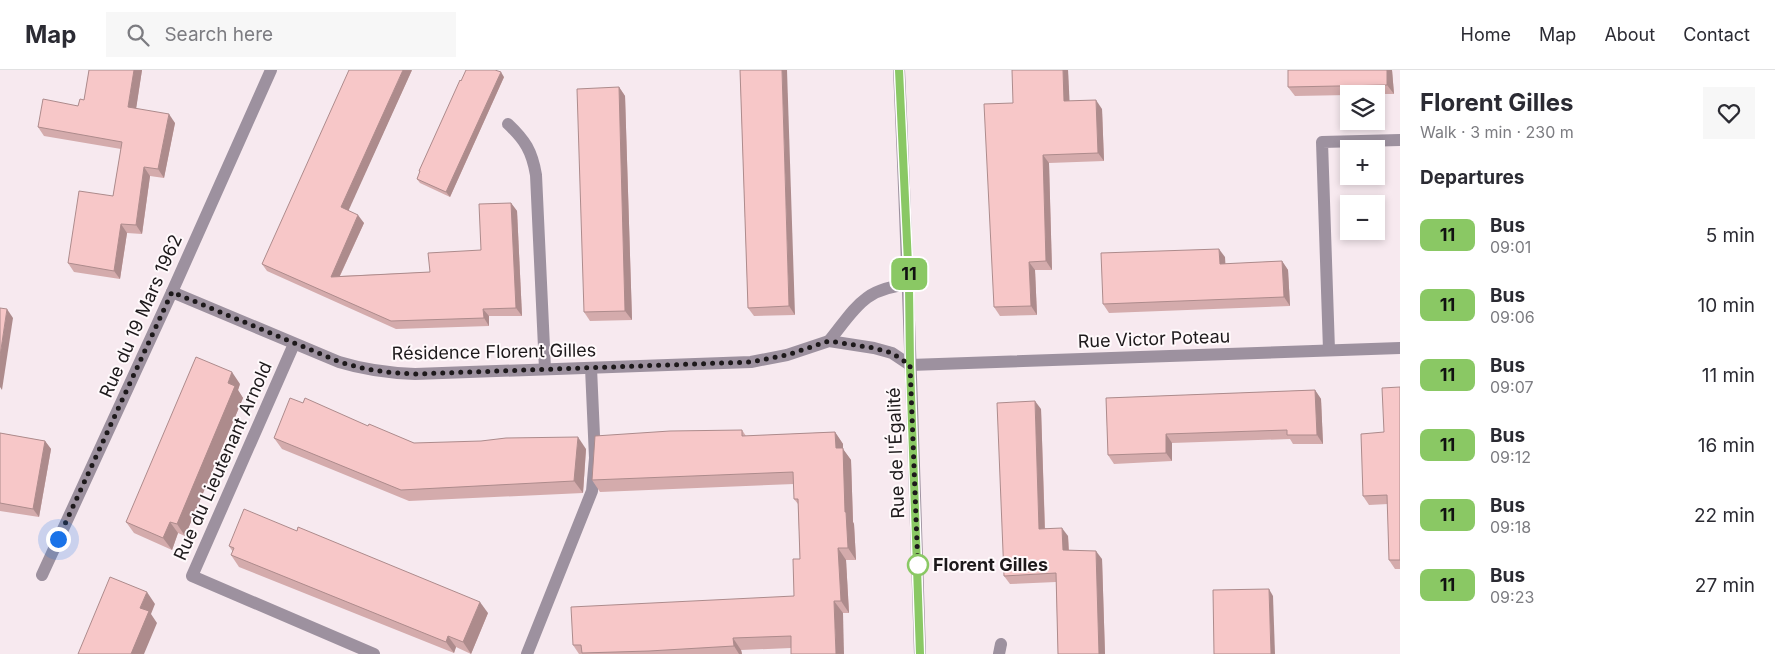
<!DOCTYPE html>
<html lang="en">
<head>
<meta charset="utf-8">
<style>
	body { margin:0; font-family:Inter,sans-serif; background:#f7f7f7; color:#2b2b33; height:100vh; display:flex; flex-direction:column; font-size:19px; white-space:nowrap }
	* { box-sizing:border-box; margin:0 }
	p { font-size:16px; color:#7c7c81 }
	.icon { flex:none; width:28px; height:28px; fill:none; stroke:currentColor; stroke-width:2; stroke-linecap:round; stroke-linejoin:round }
	.map { position:relative; flex:1; overflow:hidden }
	.sheet { display:flex; flex-direction:column; background:#fff; width:375px }
	.sheet>* { flex:none }
	.badge { padding:0 10px; border-radius:8px; font-size:18px; line-height:32px }
	.controls { position:absolute; left:1340px; top:15px; display:grid; gap:10px }
	.controls a { display:grid; place-items:center; width:45px; height:45px; border-radius:0px; background:#fff; box-shadow:0 2px 8px #0003; font-size:25px }
	.you { position:absolute; width:25px; height:25px; margin:-12px; border:4px solid #fff; border-radius:50%; background:#1a73e8; box-shadow:0 0 0 8px #1a73e833 }
	.map>.badge { position:absolute; translate:-50% -50%; box-shadow:0 0 0 2px #fff }
	h2 { padding:0 20px; font-size:19px; line-height:45px }
	.round { display:grid; place-items:center; flex:none; width:52px; height:52px; border-radius:0px; background:#f7f7f7 }
	.summary { display:flex; align-items:center; justify-content:space-between; height:85px; padding:0 20px }
	h1 { font-size:24px; font-weight:700; line-height:38px }
	ul { padding:0; list-style:none }
	li { display:flex; align-items:center; gap:15px; height:70px; padding:0 20px }
	li div { flex:1 }
	li b { display:block; font-size:19px }
	li em { font-style:normal }
	li .badge { min-width:55px; font-weight:700; text-align:center }
	header { display:flex; align-items:center; gap:30px; box-sizing:border-box; height:70px; padding:0 25px; background:#fff; border-bottom:1px solid #e1e1e2 }
	header strong { font-size:24px }
	nav { display:flex; gap:28px; margin-inline-start:auto; font-size:18px }
	.search { width:350px; height:45px; background:#f7f7f7; display:flex; align-items:center; gap:12px; box-sizing:border-box; padding:0 18px; border-radius:0px; color:#7c7c81; font-size:19px }
	main { display:flex; flex:1; min-height:0 }
	.map>svg:first-child { display:block }
	.lines { fill:none; stroke-linecap:round; stroke-linejoin:round }
	.minor { stroke:#9d919f; stroke-width:12 }
	.wall { fill:#d4abac }
	.shaded-wall { fill:#ad8b8c }
	.building { fill:#f7c7c8; stroke:#ad8b8c }
	.line-casing { stroke:#fff; stroke-width:11 }
	.line { stroke:#8ac864; stroke-width:8 }
	.walk { stroke:#1d191b; stroke-width:5; stroke-dasharray:0 9 }
	.stop-dot { fill:#fff; stroke:#8ac864; stroke-width:2.5 }
	.labels { text-anchor:middle; stroke-width:4; stroke-linejoin:round; paint-order:stroke }
	.street-label { font-size:18px; fill:#1d191b; stroke:#fff9fb }
	.stop-label { font-size:18px; font-weight:bold; fill:#1d191b; stroke:#fff9fb; text-anchor:start }
</style>
</head>
<body>
<header>
<strong>Map</strong>
<div class="search"><svg class="icon" aria-label="search" viewBox="0 0 24 24"><circle cx="10" cy="10" r="6"/><path d="M15 15l6 6"/></svg>Search here</div>
<nav><a>Home</a><a>Map</a><a>About</a><a>Contact</a></nav>
</header>
<main>
<div class="map">
<svg width="1400" height="584" viewBox="0 0 1400 584">
	<rect width="100%" height="100%" fill="#f7e9ef"/>
	<g class="lines">
		<g class="minor">
			<path d="M899 0C908 195 914 389 920 584"/>
			<path d="M508 54C525 70 532 81 536 105L545 299"/>
			<path d="M172 222 339 292C365 300 389 303 415 304L751 292 787 285 829 271 874 278 892 283 910 295 1400 278"/>
			<path d="M829 271C855 239 864 217 909 215"/>
			<polyline points="294,274 192,506 374,584"/>
			<polyline points="1329,280 1322,72 1400,70"/>
			<polyline points="42,505 172,222 271,0"/>
			<polyline points="527,584 592,421 595,388 591,298"/>
			<polyline points="999,584 1001,574"/>
		</g>
	</g>
	<g class="wall">
		<polygon points="89,0 142,0 136,38 175,53 164,108 150,106 142,164 127,163 120,209 74,202 68,193 113,126 121,79 44,66 38,57 78,36 84,30"/>
		<polygon points="412,0 348,140 364,153 340,206 430,202 481,180 511,133 517,141 522,246 489,246 489,256 396,259 267,201 262,194"/>
		<polygon points="740,0 795,245 754,246 748,238"/>
		<polygon points="1068,0 1069,31 1102,39 1104,91 1049,93 1052,200 1035,200 1037,245 1000,246 994,237 1013,33"/>
		<polygon points="1392,0 1394,24 1349,24 1349,25 1295,26 1288,17"/>
		<polygon points="504,7 450,127 420,113 417,109 420,102 419,101 461,11"/>
		<polygon points="619,17 625,26 632,250 590,251 584,242"/>
		<polygon points="1225,187 1225,194 1282,191 1288,200 1290,236 1109,243 1103,234"/>
		<polygon points="240,314 238,320 243,328 185,466 178,463 172,480 134,463 126,452"/>
		<polygon points="1400,317 1400,499 1395,499 1389,490 1388,434 1369,435 1363,426"/>
		<polygon points="1315,320 1321,329 1323,374 1293,374 1290,369 1172,373 1172,391 1114,394 1108,385 1106,328"/>
		<polygon points="1041,339 1045,458 1068,466 1069,480 1102,489 1105,584 1058,584 1056,512 1010,514 1004,506"/>
		<polygon points="368,356 414,373 586,379 583,423 409,431 282,379 274,368"/>
		<polygon points="742,360 746,366 835,362 843,374 843,379 851,390 853,452 854,454 856,490 846,490 849,543 843,543 791,578 741,580 742,584 579,584 573,575 794,526 800,489 798,434 794,429 794,414 600,422 592,410"/>
		<polygon points="0,363 45,371 51,379 39,447 0,441"/>
		<polygon points="229,476 488,543 471,584 456,577 454,583 239,497 231,485 233,482"/>
	</g>
	<g class="shaded-wall">
		<polygon points="134,0 142,0 135,46 128,37"/>
		<polygon points="403,0 412,0 347,144 341,137"/>
		<polygon points="782,0 787,0 795,245 789,236"/>
		<polygon points="1063,0 1068,0 1070,40 1064,31"/>
		<polygon points="1387,0 1392,0 1394,24 1387,15"/>
		<polygon points="501,2 504,7 450,127 446,122"/>
		<polygon points="619,17 625,26 632,250 625,241"/>
		<polygon points="1096,30 1102,39 1104,91 1098,83"/>
		<polygon points="169,44 175,53 164,108 158,99"/>
		<polygon points="1043,85 1049,93 1052,200 1046,191"/>
		<polygon points="144,97 150,106 142,164 136,155"/>
		<polygon points="511,133 517,141 522,246 516,238"/>
		<polygon points="358,145 364,153 336,214 331,207"/>
		<polygon points="121,154 127,163 120,209 114,201"/>
		<polygon points="1219,179 1225,187 1226,202 1220,194"/>
		<polygon points="1282,191 1288,200 1290,236 1284,227"/>
		<polygon points="1029,192 1035,200 1037,245 1031,236"/>
		<polygon points="7,239 13,248 2,320 0,317 0,286"/>
		<polygon points="483,239 489,246 489,256 484,248"/>
		<polygon points="232,302 240,314 238,320 243,328 185,466 177,454"/>
		<polygon points="1315,320 1321,329 1323,374 1317,365"/>
		<polygon points="1035,331 1041,339 1045,467 1039,459"/>
		<polygon points="835,362 843,374 843,379 851,390 853,452 854,454 856,490 848,478 845,442 836,378"/>
		<polygon points="1166,364 1172,373 1172,391 1166,383"/>
		<polygon points="578,367 586,379 583,423 574,411"/>
		<polygon points="45,371 51,379 39,447 33,439"/>
		<polygon points="170,452 178,463 172,480 163,468"/>
		<polygon points="1062,458 1068,466 1069,489 1063,480"/>
		<polygon points="838,478 846,490 849,543 841,531"/>
		<polygon points="1096,481 1102,489 1105,584 1099,584"/>
		<polygon points="1269,519 1273,526 1275,584 1271,584"/>
		<polygon points="147,522 155,534 151,544 157,553 144,584 131,584 140,538"/>
		<polygon points="834,531 843,543 844,584 836,584"/>
		<polygon points="480,532 488,543 471,584 463,572"/>
		<polygon points="448,566 456,577 454,583 446,572"/>
		<polygon points="733,568 741,580 742,584 739,584 734,576"/>
	</g>
	<g class="building">
		<polygon points="89,0 134,0 128,37 169,44 158,99 144,97 136,155 121,154 114,201 68,193 79,121 113,126 122,72 38,57 43,29 78,36 80,29 84,30"/>
		<polygon points="349,0 403,0 341,137 358,145 331,207 430,202 428,183 481,180 479,134 511,133 516,238 483,239 484,248 391,251 262,194"/>
		<polygon points="466,0 495,0 501,2 446,122 417,109 420,101 419,101 460,10 461,11"/>
		<polygon points="740,0 782,0 789,236 748,238"/>
		<polygon points="1012,0 1063,0 1064,31 1096,30 1098,83 1043,85 1046,191 1029,192 1031,236 994,237 984,34 1013,33"/>
		<polygon points="1288,0 1387,0 1387,15 1288,17"/>
		<polygon points="619,17 625,241 584,242 577,19"/>
		<polygon points="1219,179 1220,194 1282,191 1284,227 1103,234 1101,183"/>
		<polygon points="0,238 7,239 0,286"/>
		<polygon points="196,287 232,302 228,313 235,316 177,454 170,452 163,468 126,452"/>
		<polygon points="1400,317 1400,490 1389,490 1387,425 1363,426 1361,364 1384,362 1382,318"/>
		<polygon points="1315,320 1317,365 1287,365 1287,360 1166,364 1166,383 1108,385 1106,328"/>
		<polygon points="290,328 303,333 305,328 368,356 369,354 414,373 481,371 506,368 578,367 574,411 401,420 274,368"/>
		<polygon points="1035,331 1039,459 1062,458 1063,480 1096,481 1099,584 1058,584 1056,503 1004,506 997,333"/>
		<polygon points="742,360 742,366 835,362 836,378 843,378 845,442 846,442 848,478 838,478 841,531 834,531 836,584 791,584 791,566 733,568 734,576 649,581 582,583 581,575 573,575 571,537 794,526 793,489 800,489 798,429 794,429 793,402 592,410 595,366 670,361"/>
		<polygon points="0,363 45,371 33,439 0,433"/>
		<polygon points="244,439 297,461 298,457 480,532 463,572 448,566 446,572 231,485 234,478 229,476"/>
		<polygon points="110,507 147,522 140,538 149,541 131,584 78,584"/>
		<polygon points="1269,519 1271,584 1214,584 1213,520"/>
	</g>
	<g class="lines">
		<defs>
			<polyline id="line" points="899,0 909,215 910,295 920,584"/>
		</defs>
		<use href="#line" class="line-casing"/>
		<use href="#line" class="line"/>
		<path class="walk" d="M58 469 172 222 340 292C365 300 389 303 415 304L751 292 787 285 829 271 874 278 892 283 910 295 918 498V495"/>
	</g>
	<circle class="stop-dot" cx="918" cy="495" r="10"/>
	<g class="labels">
		<g class="street-label">
			<text transform="translate(141 246) rotate(-66)" y="6">Rue du 19 Mars 1962</text>
			<text transform="translate(1154 269) rotate(-2)" y="6">Rue Victor Poteau</text>
			<text transform="translate(494 282) rotate(-1)" y="6">Résidence Florent Gilles</text>
			<text transform="translate(896 383) rotate(-92)" y="6">Rue de l'Égalité</text>
			<text transform="translate(223 391) rotate(-66)" y="6">Rue du Lieutenant Arnold</text>
		</g>
		<g class="stop-label">
			<text x="933" y="501">Florent Gilles</text>
		</g>
	</g>
</svg>
<div class="controls">
<a><svg class="icon" aria-label="layers" viewBox="0 0 24 24"><path d="M12 4l9 5-9 5-9-5zM3 14l9 5 9-5"/></svg></a>
<a>+</a>
<a>−</a>
</div>
<div class="you" style="left:58px;top:469px"></div>
<b class="badge" style="left:909px;top:204px;background:#8ac864;color:#111">11</b>
</div>
<section class="sheet">
<div class="summary"><div><h1>Florent Gilles</h1><p>Walk · 3 min · 230 m</p></div><a class="round"><svg class="icon" aria-label="heart" viewBox="0 0 24 24"><path d="M12 20l-8-8c-3-5 5-10 8-4 3-6 11-1 8 4z"/></svg></a></div>
<h2>Departures</h2>
<ul>
<li><span class="badge" style="background:#8ac864;color:#111">11</span><div><b>Bus</b><p>09:01</p></div><em>5 min</em></li>
<li><span class="badge" style="background:#8ac864;color:#111">11</span><div><b>Bus</b><p>09:06</p></div><em>10 min</em></li>
<li><span class="badge" style="background:#8ac864;color:#111">11</span><div><b>Bus</b><p>09:07</p></div><em>11 min</em></li>
<li><span class="badge" style="background:#8ac864;color:#111">11</span><div><b>Bus</b><p>09:12</p></div><em>16 min</em></li>
<li><span class="badge" style="background:#8ac864;color:#111">11</span><div><b>Bus</b><p>09:18</p></div><em>22 min</em></li>
<li><span class="badge" style="background:#8ac864;color:#111">11</span><div><b>Bus</b><p>09:23</p></div><em>27 min</em></li>
</ul>
</section>
</main>
</body>
</html>
